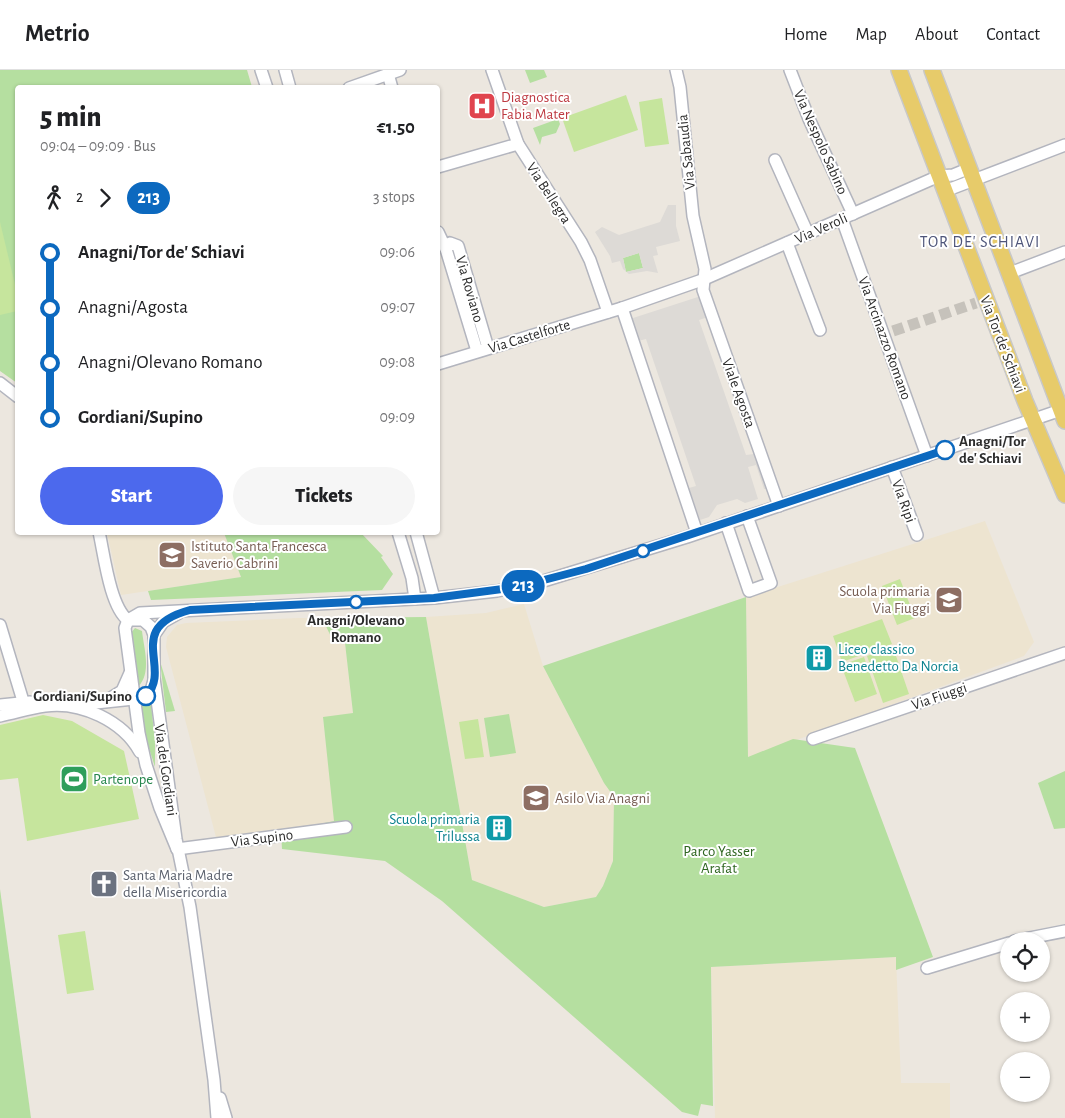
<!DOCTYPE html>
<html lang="en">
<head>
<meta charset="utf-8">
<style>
	body { margin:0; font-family:"Alegreya Sans",sans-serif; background:#f6f6f6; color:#202124; height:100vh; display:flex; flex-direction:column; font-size:19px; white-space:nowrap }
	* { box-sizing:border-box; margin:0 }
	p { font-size:16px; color:#757577 }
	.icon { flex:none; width:28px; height:28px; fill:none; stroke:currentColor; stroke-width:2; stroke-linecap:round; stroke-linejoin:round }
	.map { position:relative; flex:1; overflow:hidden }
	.panel { position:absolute; left:15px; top:15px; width:425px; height:450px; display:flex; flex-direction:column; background:#fff; border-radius:5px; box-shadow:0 1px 4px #0004 }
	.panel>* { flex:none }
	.badge { padding:0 10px; border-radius:16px; font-size:18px; line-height:32px }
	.fabs { position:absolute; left:1000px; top:862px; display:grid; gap:10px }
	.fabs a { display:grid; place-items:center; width:50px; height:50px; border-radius:50%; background:#fff; box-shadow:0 1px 4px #0004; font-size:25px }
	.map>.badge { position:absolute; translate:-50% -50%; box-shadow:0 0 0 2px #fff }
	.legs { display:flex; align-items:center; gap:8px; height:55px; padding:0 25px; font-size:16px }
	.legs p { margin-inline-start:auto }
	.headline { display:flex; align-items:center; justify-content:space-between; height:85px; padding:0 25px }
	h1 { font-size:28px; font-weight:800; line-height:38px }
	.primary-button { display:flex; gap:10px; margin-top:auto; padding:10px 25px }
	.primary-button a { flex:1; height:58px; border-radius:30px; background:#4c69ed; color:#fff; font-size:20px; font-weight:800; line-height:58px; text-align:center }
	.primary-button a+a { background:#f6f6f6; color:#202124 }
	ul { padding:0 25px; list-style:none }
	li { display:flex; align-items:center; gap:18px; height:55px; font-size:19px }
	li i { display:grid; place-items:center; width:8px; height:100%; margin:0 6px; background:currentColor }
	li i::after { content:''; width:12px; height:12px; margin:-6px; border:4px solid; border-radius:50%; background:#fff }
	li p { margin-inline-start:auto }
	li:first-child i { background:linear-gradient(#0000 50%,currentColor 0) }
	li:last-child i { background:linear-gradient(currentColor 50%,#0000 0) }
	header { display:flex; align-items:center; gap:30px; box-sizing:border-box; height:70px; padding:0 25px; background:#fff; border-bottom:1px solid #e0e0e0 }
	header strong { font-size:24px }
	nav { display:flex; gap:28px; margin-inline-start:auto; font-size:18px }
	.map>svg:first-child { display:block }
	.education { fill:#ede4d0 }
	.green { fill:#b5dfa0 }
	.pitch { fill:#c6e59d }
	.plaza { fill:#dddad6; fill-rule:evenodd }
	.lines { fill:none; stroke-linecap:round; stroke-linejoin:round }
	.minor-tunnel { stroke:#c6c2bb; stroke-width:11; stroke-dasharray:11 5.5; stroke-linecap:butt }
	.minor-casing { stroke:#b3b5be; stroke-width:14 }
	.major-casing { stroke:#c8c8c8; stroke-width:18 }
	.minor { stroke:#fff; stroke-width:11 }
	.major { stroke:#e7cb6a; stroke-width:15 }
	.line-1-casing { stroke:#fff; stroke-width:11 }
	.line-1 { stroke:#0c69bf; stroke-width:8 }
	.stop-1-dot { fill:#fff; stroke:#0c69bf; stroke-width:2.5 }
	.labels { text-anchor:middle; stroke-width:4; stroke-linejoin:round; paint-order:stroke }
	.health-label { font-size:15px; fill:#be3a42; stroke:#fff; text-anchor:start }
	.street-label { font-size:15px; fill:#2c2c2c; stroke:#fff }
	.stop-label { font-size:15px; font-weight:bold; fill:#2c2c2c; stroke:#fff; text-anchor:start }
	.education-label { font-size:15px; fill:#785e54; stroke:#fff; text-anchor:start }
	.culture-label { font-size:15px; fill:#0d838f; stroke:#fff; text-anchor:start }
	.leisure-label { font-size:15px; fill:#27864d; stroke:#fff; text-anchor:start }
	.park-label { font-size:15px; fill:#2e6520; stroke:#fff }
	.worship-label { font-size:15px; fill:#5b616d; stroke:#fff; text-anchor:start }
	.neighbourhood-label { font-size:16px; letter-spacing:1px; fill:#4f567a; stroke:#fff }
</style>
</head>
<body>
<header>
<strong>Metrio</strong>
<nav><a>Home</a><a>Map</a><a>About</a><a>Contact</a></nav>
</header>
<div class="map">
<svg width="1065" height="1048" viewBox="0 0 1065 1048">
	<rect width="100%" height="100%" fill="#ece7df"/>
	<g class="education">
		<polygon points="985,451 1034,572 1024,586 748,688 746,527"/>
		<polygon points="107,463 224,463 241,507 121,525"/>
		<polygon points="524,534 543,596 604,713 614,727 613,791 603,816 596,827 544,837 472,810 426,547 486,543"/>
		<polygon points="298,548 322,548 334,573 345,572 353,643 323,648 335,752 217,771 166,577 167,567 177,555 186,553"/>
		<polygon points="896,887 901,1013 950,1013 950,1048 715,1048 711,897"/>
	</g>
	<g class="green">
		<polygon points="0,0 247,0 252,17 18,18 17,313 0,301"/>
		<polygon points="525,0 544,0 547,7 530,13"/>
		<polygon points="558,49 560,54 556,63 542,67 540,75 533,58"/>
		<polygon points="639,183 643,198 626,202 623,188"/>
		<polygon points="224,463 361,463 383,486 381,487 393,504 382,520 151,530 148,521 241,507"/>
		<polygon points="746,527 748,687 793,669 855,678 933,887 896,900 896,887 711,897 713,1036 701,1034 698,1046 682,1042 442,831 385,791 282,779 281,762 334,751 323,647 353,643 345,573 334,573 322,548 426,547 472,810 544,837 596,827 603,816 613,791 614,727 604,713 543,596"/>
		<path d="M135 558 142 561C144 579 152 603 138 617L131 563Z"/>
		<polygon points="160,591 175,641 166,642"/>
		<polygon points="151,634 155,672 155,697 145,666 141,636"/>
		<polygon points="509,644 516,683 490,687 484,648"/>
		<polygon points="1065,701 1065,758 1054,759 1038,713"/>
		<polygon points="0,819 31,1048 0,1048"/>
	</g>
	<g class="pitch">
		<polygon points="626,25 638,60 574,82 562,48"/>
		<polygon points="662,28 669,74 645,77 639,32"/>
		<polygon points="0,152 17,223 17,241 0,245"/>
		<polygon points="900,509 915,548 897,555 882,516"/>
		<polygon points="882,549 892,574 842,592 833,566"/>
		<polygon points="893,577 909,624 883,633 867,586"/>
		<polygon points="864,587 877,624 855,632 841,595"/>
		<polygon points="43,645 72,651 124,681 139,749 27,771 18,708 0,710 0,655"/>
		<polygon points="478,649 484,687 465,689 459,652"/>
		<polygon points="85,861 94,920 67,924 58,865"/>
	</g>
	<g class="plaza">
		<path d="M668 135H676V156L680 171 656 177 658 185 653 186 658 203 647 201 629 204 623 199 620 191 612 193 610 186 595 162 602 157 619 165 660 152ZM639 183 643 198 626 202 623 188Z"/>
		<polygon points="701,226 708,247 699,250 746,385 754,384 766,419 764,419 756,395 748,397 758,429 745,433 737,429 717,435 709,447 700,450 689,418 696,416 646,269 638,271 630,249"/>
	</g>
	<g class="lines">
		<polyline class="minor-tunnel" points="893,261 976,233"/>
		<defs>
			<g id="minor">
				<polyline points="261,0 267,18"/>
				<polyline points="285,0 290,18"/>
				<polyline points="492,0 518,74 581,172 590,190 608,242"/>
				<polyline points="676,0 680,17 693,146 705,199 703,220 779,436"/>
				<polyline points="790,0 809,49 853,144"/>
				<polyline points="388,4 392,18"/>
				<polyline points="349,18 400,0"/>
				<polyline points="775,90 808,164"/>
				<polyline points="438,97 518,74"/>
				<polyline points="945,121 1065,75"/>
				<polyline points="842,149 927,386"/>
				<polyline points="438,162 446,179"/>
				<polyline points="787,173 820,260"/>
				<polyline points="1010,203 1065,182"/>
				<polyline points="622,238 697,463"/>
				<polyline points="477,281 446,179 450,173 458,176 488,278"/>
				<polyline points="438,294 622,238 702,210 939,106 953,105 970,98"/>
				<polyline points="0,313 18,327"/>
				<polyline points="892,397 917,465"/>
				<polyline points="726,453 749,521 771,513 747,446"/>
				<path d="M99 462C104 484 110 537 128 550H143L151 557 154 565V608L176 769 190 837 214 1010 217 1048"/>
				<polyline points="398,462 412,508 415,529"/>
				<polyline points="416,462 434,528"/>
				<polyline points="0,555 23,631"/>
				<polyline points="154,565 163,552 179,543"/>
				<polyline points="106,631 122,621 130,603"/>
				<polyline points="0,635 30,632"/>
				<polyline points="77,635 143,628 151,621 154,610"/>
				<path d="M0 646C15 643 30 638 45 636 81 631 123 651 140 682"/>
				<polyline points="813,669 1065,583"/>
				<polyline points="177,779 160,738 146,695 139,663 125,558 128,550 140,543 434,528 497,521 537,513 687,467 1061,340"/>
				<polyline points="177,779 346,757"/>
				<polyline points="1014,871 1065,861"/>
				<polyline points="927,898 1009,873"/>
				<polyline points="220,1028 226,1048"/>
			</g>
			<g id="major">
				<polyline points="899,0 1025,331 1065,425"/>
				<polyline points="932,0 1065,351"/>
			</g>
		</defs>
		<use href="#minor" class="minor-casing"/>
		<use href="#major" class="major-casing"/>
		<use href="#minor" class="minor"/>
		<use href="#major" class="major"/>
	</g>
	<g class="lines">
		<defs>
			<path id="line-1" d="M146 626C173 598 123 558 190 540L434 528 517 517 586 499 945 380"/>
		</defs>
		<use href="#line-1" class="line-1-casing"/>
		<use href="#line-1" class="line-1"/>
	</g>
	<defs>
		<symbol id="hospital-square" viewBox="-11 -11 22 22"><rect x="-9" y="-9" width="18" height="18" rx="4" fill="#e0444e" stroke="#fff"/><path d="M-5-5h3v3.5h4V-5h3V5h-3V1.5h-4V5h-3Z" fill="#fff"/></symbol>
		<symbol id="school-square" viewBox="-11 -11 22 22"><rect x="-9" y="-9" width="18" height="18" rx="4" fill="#8d6e63" stroke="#fff"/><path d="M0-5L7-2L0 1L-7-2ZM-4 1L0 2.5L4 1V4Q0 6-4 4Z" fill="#fff"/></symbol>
		<symbol id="building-square" viewBox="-11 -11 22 22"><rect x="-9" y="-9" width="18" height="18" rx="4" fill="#0f9aa8" stroke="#fff"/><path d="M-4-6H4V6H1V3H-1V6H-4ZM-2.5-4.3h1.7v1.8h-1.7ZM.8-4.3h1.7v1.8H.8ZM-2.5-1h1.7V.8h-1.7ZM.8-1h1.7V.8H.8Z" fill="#fff"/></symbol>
		<symbol id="stadium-square" viewBox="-11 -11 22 22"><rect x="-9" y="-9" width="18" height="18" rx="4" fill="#2e9e5b" stroke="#fff"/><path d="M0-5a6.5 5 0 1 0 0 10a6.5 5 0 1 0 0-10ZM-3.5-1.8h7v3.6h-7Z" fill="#fff"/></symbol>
		<symbol id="church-square" viewBox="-11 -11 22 22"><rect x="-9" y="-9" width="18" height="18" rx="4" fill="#6b7280" stroke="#fff"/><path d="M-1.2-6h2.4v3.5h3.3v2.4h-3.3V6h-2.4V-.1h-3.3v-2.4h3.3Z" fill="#fff"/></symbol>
	</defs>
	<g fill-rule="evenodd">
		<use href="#hospital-square" x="466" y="20" width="32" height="32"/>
		<use href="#school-square" x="156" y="469" width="32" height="32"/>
		<use href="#school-square" x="933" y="514" width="32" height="32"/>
		<use href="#building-square" x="803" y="572" width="32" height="32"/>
		<use href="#stadium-square" x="58" y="693" width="32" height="32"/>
		<use href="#school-square" x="520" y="712" width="32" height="32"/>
		<use href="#building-square" x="483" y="742" width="32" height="32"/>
		<use href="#church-square" x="88" y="798" width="32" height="32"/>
	</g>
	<g class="stop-1-dot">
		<circle cx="945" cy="380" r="9"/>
		<circle cx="643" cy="481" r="6"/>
		<circle cx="356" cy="532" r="6"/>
		<circle cx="146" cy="626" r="9"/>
	</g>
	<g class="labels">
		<g class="health-label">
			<text x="501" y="32">Diagnostica<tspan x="501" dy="17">Fabia Mater</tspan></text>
		</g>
		<g class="street-label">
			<text transform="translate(821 72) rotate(66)" y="5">Via Nespolo Sabino</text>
			<text transform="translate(686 82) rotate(-96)" y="5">Via Sabaudia</text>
			<text transform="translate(549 123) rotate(57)" y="5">Via Bellegra</text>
			<text transform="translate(821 158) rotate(-24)" y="5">Via Veroli</text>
			<text transform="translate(470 219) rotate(74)" y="5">Via Roviano</text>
			<text transform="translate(529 266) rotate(-17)" y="5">Via Castelforte</text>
			<text transform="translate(885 268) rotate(70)" y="5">Via Arcinazzo Romano</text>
			<text transform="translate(1003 274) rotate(69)" y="5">Via Tor de' Schiavi</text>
			<text transform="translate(739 323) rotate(70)" y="5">Viale Agosta</text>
			<text transform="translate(904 431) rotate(70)" y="5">Via Ripi</text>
			<text transform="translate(939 626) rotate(-19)" y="5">Via Fiuggi</text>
			<text transform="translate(166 700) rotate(82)" y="5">Via dei Gordiani</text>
			<text transform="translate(262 768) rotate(-7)" y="5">Via Supino</text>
		</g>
		<g class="stop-label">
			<text x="959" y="376">Anagni/Tor<tspan x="959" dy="17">de' Schiavi</tspan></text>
			<text x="356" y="555" text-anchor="middle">Anagni/Olevano<tspan x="356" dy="17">Romano</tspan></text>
			<text x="132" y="631" text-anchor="end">Gordiani/Supino</text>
		</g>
		<g class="education-label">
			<text x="191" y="481">Istituto Santa Francesca<tspan x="191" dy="17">Saverio Cabrini</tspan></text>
			<text x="930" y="526" text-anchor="end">Scuola primaria<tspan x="930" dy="17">Via Fiuggi</tspan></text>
			<text x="555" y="733">Asilo Via Anagni</text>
		</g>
		<g class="culture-label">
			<text x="838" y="584">Liceo classico<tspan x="838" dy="17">Benedetto Da Norcia</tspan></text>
			<text x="480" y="754" text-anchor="end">Scuola primaria<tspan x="480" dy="17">Trilussa</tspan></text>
		</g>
		<g class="leisure-label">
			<text x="93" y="714">Partenope</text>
		</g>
		<g class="park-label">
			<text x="719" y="786">Parco Yasser<tspan x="719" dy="17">Arafat</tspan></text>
		</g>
		<g class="worship-label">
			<text x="123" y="810">Santa Maria Madre<tspan x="123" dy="17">della Misericordia</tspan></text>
		</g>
		<g class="neighbourhood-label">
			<text x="980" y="177">TOR DE' SCHIAVI</text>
		</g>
	</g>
</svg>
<div class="fabs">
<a><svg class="icon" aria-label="locate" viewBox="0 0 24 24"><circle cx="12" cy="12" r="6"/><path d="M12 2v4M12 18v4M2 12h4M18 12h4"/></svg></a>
<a>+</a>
<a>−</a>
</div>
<b class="badge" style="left:523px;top:516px;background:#0c69bf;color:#fff">213</b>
<section class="panel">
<div class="headline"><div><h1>5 min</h1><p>09:04 – 09:09 · Bus</p></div><b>€1.50</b></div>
<div class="legs"><svg class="icon" aria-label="walk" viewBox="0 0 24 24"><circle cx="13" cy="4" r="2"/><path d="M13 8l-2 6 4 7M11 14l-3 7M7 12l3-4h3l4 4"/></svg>2<svg class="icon" aria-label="forward" viewBox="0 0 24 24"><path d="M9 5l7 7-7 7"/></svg><b class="badge" style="background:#0c69bf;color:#fff">213</b><p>3 stops</p></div>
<ul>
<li><i style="color:#0c69bf"></i><b>Anagni/Tor de' Schiavi</b><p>09:06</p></li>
<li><i style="color:#0c69bf"></i><span>Anagni/Agosta</span><p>09:07</p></li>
<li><i style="color:#0c69bf"></i><span>Anagni/Olevano Romano</span><p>09:08</p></li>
<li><i style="color:#0c69bf"></i><b>Gordiani/Supino</b><p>09:09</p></li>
</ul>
<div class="primary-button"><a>Start</a><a>Tickets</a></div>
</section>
</div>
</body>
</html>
